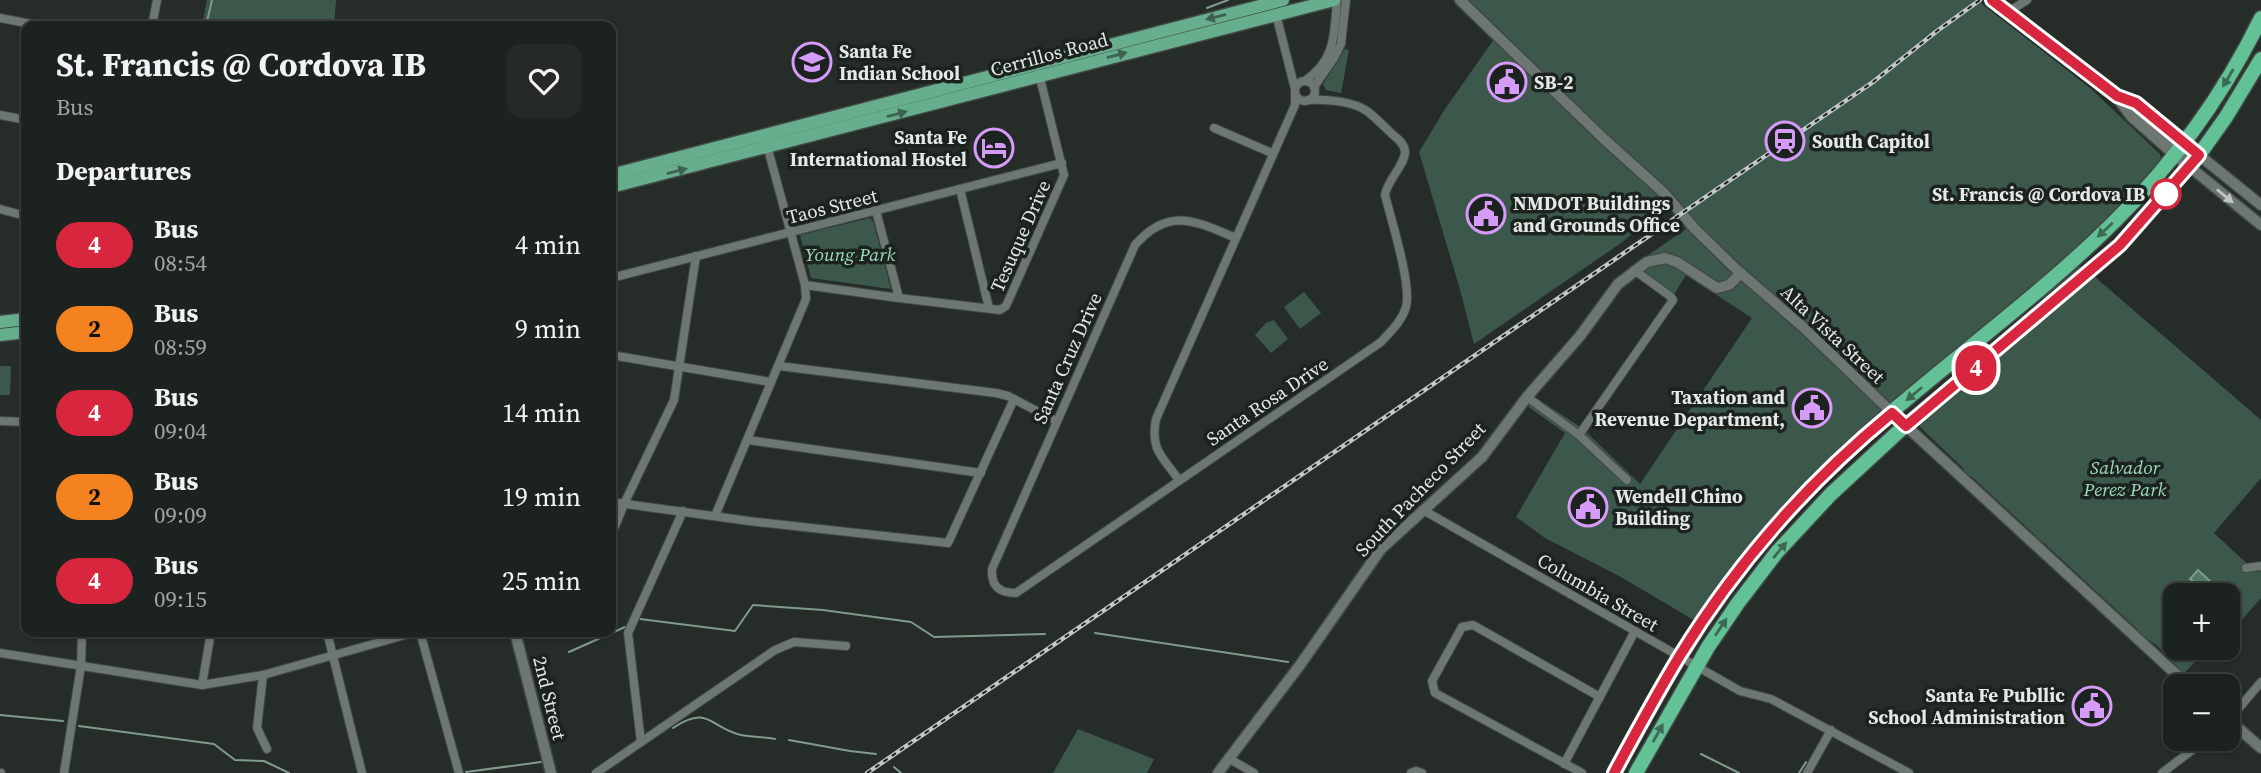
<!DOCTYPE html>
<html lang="en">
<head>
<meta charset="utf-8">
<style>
	body { margin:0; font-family:"Source Serif 4",serif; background:#252a28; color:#f1f3f6; height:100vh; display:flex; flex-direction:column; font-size:26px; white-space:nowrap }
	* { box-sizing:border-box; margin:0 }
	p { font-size:23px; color:#a0a4a4 }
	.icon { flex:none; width:38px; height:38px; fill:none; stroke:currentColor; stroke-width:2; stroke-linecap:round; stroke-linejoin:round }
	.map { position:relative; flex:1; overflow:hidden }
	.drawer { position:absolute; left:21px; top:21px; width:595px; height:616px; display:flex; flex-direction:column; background:#1c221f; border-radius:14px; box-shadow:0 2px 5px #0004,0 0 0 2px #3a3f3d }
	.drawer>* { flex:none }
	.badge { padding:0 14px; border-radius:23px; font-size:24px; line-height:46px }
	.controls { position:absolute; left:2163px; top:583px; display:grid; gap:14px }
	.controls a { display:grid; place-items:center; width:77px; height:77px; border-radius:14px; background:#1c221f; box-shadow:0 2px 5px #0004,0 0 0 2px #3a3f3d; font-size:35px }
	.map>.badge { position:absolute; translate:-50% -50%; box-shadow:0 0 0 4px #fff }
	h2 { padding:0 35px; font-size:26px; line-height:63px }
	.round { display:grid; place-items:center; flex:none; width:74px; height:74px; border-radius:14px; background:#252a28 }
	.headline { display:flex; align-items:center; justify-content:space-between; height:119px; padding:0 35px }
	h1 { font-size:33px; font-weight:700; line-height:52px }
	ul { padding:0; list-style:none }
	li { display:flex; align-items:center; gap:21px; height:84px; padding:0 35px }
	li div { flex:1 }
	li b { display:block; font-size:26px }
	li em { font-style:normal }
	li .badge { min-width:77px; font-weight:700; text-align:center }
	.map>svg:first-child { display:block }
	.green { fill:#3c584a }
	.water { fill:#547966; stroke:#7f9b8c; stroke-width:2 }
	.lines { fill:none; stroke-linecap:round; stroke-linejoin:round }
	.stream { stroke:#7f9b8c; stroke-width:2 }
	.minor-casing { stroke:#414845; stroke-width:10 }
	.tertiary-casing { stroke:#414845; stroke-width:13 }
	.secondary-casing { stroke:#414845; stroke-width:15 }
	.primary-casing { stroke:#414845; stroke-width:15 }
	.trunk-casing { stroke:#414845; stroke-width:17 }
	.minor { stroke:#6e7672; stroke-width:8 }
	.tertiary { stroke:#6e7672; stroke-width:10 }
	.secondary { stroke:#6e7672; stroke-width:12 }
	.primary { stroke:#66ae8e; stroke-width:12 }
	.trunk { stroke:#63c198; stroke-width:14 }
	.rail-casing { stroke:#c2c8c4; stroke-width:4.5 }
	.rail { stroke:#1c231f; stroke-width:2; stroke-dasharray:5; stroke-linecap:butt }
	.oneway { fill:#3d6251 }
	.oneway2 { fill:#3c6a55 }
	.oneway3 { fill:#c1c6c3 }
	.line-casing { stroke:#fff; stroke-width:16 }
	.line { stroke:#d7263d; stroke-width:10 }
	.stop-dot { fill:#fff; stroke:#d7263d; stroke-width:3.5 }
	.labels { text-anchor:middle; stroke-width:7; stroke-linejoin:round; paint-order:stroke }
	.poi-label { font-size:19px; font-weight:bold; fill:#e4e9e6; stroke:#1c231f; text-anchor:start }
	.street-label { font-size:19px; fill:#e4e9e6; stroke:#1c231f }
	.stop-label { font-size:19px; font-weight:bold; fill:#e4e9e6; stroke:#1c231f; text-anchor:end }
	.park-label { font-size:19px; font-style:italic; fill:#9adbba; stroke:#1c231f }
</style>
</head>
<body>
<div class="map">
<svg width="2261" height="773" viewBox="0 0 2261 773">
	<rect width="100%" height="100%" fill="#262d29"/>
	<g class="green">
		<polygon points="207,0 336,0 334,26 202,26"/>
		<path d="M1467 0H1977L2090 88 2160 154 2161 160 2156 171 2068 259 2095 277 2261 420V478L2214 533 2256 572 2261 571V598L2228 635V595H2175V648H2217L2211 655 2197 660 2184 673 2180 672C2169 661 2159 641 2142 638L2137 629 2044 543 2040 542 2034 534 1972 477 1967 475 1962 467 1920 427V421L2054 306 2033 289 1903 394 1896 397 1874 418 1697 622 1621 577 1545 538 1516 517 1565 433 1526 405 1533 396 1582 428 1640 484 1752 318 1686 275 1673 296 1631 267 1686 229 1663 201 1649 220 1621 243 1474 344 1459 286 1419 152 1445 109 1499 32Z"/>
		<polygon points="1345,49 1349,50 1341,93 1326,90 1323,84"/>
		<polygon points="870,218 873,221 891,289 811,278 800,235"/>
		<polygon points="1304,292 1321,313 1300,329 1284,307"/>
		<polygon points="1274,320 1288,339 1271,353 1255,335 1266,323"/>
		<polygon points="0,366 11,366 10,395 0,395"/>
		<polygon points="1078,729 1154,759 1147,773 1053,773"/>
	</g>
	<polygon class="water" points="2198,570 2211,582 2203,591 2190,579"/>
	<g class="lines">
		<g class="stream">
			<polyline points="1207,8 1228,0"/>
			<polyline points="206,26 212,0"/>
			<polyline points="640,619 735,631 753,605 823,610 911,622 934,637 1045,634"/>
			<polyline points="1095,633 1288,662"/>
			<polyline points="569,652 625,627"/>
			<polyline points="0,715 63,721"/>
			<polyline points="79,726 214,744 235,760 264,761 289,773"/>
			<path d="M673 728C709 704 710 728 741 735 752 737 764 737 775 739"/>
			<polyline points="789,740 850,751 876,754"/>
			<polyline points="1701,754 1739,773"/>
			<polyline points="894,767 901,773"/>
			<polyline points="466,772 541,762"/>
			<polyline points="1799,773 1806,762"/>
		</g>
		<defs>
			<g id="minor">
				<polyline points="2008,12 2027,0"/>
				<polyline points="1276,14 1295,89"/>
				<polyline points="0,18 41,26"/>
				<polyline points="152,26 157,0"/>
				<path d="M1305 81C1336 59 1334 35 1337 0"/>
				<circle cx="1305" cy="91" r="10"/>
				<polyline points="1314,87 1334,58 1341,44 1346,0"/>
				<polyline points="0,115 26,120"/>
				<polyline points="1214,128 1272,153"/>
				<polyline points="960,189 989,308"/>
				<polyline points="0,209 26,216"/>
				<polyline points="876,211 899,298"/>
				<path d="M1236 238C1195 221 1169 206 1135 245L992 569C991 586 999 593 1016 593L1381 342C1391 331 1402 321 1406 307 1412 285 1391 219 1385 195 1387 180 1406 164 1405 151 1404 143 1397 138 1392 134 1384 126 1376 118 1367 111 1352 101 1326 99 1308 100"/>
				<polyline points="611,278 1062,163"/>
				<polyline points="805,285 899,298 1000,310 1006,306 1064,175 1039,74"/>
				<polyline points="611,355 771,382"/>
				<polyline points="779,366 996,393 1008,396 1056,421"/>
				<polyline points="1527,397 1579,435 1627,480"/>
				<polyline points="0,421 26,422"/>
				<polyline points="1579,435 1673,300 1670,296 1634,270"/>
				<polyline points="748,440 981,473"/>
				<path d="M1179 480C1162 456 1150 450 1156 419L1295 105V95"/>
				<polyline points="611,502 749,521 948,543 1014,399"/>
				<polyline points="1423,510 1740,691 1771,699 1909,773"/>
				<polyline points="715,516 806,299 805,285 766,142"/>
				<polyline points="611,536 625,502 674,400 696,256"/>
				<polyline points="2246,568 2261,566"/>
				<polyline points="327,632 362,773"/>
				<polyline points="420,632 459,773"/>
				<polyline points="0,653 202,685 263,675 416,632"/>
				<polyline points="263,675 257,728 267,749"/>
				<polyline points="202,685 211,632"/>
				<polyline points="2228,721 2261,682"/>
				<polyline points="641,742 628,633 683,511"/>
				<polyline points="1228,758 1254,773"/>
				<polyline points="1564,764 1635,631"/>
				<polyline points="0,773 1,773"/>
				<polyline points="64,773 81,666 82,632"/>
				<polyline points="596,773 775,650 794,642 846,646"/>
				<polyline points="1411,773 1416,771 1422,773"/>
				<polyline points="1582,773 1435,693 1432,681 1462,627 1473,625 1600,697"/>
				<polyline points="1807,773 1831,730"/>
				<polyline points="2162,773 2208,738"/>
			</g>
			<g id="tertiary">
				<polyline points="1460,0 1604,139 1664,193 1695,229 1736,269 1802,326 1906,426 2189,686"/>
				<polyline points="2199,155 2261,205"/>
				<polyline points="2190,167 2261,225"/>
				<polyline points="515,632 551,773"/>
				<polyline points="2228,719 2261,748"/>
				<polyline points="1218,773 1300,665 1381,549 1482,457 1527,397 1580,336 1618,284 1647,262 1665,258 1677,262 1717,288 1729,285 1741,273"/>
			</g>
			<g id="secondary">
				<polyline points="1992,0 2117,96 2132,116 2190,167"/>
				<polyline points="2117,97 2136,103 2199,155"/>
			</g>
			<g id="primary">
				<polyline points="611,175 1283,0"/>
				<polyline points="611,187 1334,0"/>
				<polyline points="0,322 26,319"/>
				<polyline points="0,335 26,332"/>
			</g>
			<g id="trunk">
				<path d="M1614 773C1635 735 1656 696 1679 658 1721 589 1772 525 1830 468 1919 381 2024 311 2113 223 2173 164 2224 94 2261 18"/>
				<polyline points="1636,773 1708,647 1738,603 1777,552 1831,494 1897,433 2120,245 2199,155 2226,117 2261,59"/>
			</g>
		</defs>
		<use href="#minor" class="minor-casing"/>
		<use href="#tertiary" class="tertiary-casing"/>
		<use href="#secondary" class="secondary-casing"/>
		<use href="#primary" class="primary-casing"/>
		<use href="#trunk" class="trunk-casing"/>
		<use href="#minor" class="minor"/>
		<use href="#tertiary" class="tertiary"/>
		<use href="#secondary" class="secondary"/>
		<use href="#primary" class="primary"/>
		<use href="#trunk" class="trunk"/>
		<defs>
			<polyline id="rail" points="867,773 1873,82 1937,31 1980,0"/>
		</defs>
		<use href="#rail" class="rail-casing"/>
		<use href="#rail" class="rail"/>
	</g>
	<defs><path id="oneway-solid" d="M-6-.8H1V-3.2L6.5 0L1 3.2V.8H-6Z" transform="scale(1.75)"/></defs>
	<g class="oneway">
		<use href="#oneway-solid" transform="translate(1216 17) rotate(166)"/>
		<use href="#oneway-solid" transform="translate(1117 55) rotate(-15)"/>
		<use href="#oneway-solid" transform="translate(897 114) rotate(-15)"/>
		<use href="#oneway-solid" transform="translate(677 171) rotate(-14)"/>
	</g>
	<g class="oneway2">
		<use href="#oneway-solid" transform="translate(2228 78) rotate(121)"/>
		<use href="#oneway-solid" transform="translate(2105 230) rotate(137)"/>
		<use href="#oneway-solid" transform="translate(1914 394) rotate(140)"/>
		<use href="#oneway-solid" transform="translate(1780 550) rotate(-50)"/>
		<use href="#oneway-solid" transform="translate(1721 627) rotate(-56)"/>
		<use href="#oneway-solid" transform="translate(1658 733) rotate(-61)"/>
	</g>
	<use class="oneway3" href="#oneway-solid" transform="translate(2225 196) rotate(39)"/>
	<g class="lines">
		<defs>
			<path id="line" d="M1614 773C1635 734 1656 695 1679 657 1736 564 1808 482 1892 413L1906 426 2120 245 2199 155 2136 103 2117 96 1992 0"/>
		</defs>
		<use href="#line" class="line-casing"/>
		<use href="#line" class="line"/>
	</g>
	<defs>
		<symbol id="school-ring" viewBox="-11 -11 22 22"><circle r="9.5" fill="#1c231f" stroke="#d69bf9" stroke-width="1.5"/><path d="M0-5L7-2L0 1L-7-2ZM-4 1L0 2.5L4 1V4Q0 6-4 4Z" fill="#d69bf9"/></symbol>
		<symbol id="civic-ring" viewBox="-11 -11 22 22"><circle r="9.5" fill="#1c231f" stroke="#d69bf9" stroke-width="1.5"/><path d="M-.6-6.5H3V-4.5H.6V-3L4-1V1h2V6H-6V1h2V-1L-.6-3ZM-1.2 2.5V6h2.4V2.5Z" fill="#d69bf9"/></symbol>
		<symbol id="station-ring" viewBox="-11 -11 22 22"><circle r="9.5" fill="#1c231f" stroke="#d69bf9" stroke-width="1.5"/><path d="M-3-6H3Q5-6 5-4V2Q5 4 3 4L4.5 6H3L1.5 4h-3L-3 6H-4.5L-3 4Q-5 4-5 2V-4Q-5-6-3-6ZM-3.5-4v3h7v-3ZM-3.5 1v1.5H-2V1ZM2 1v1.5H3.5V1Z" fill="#d69bf9"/></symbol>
		<symbol id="hotel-ring" viewBox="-11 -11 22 22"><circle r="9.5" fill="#1c231f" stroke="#d69bf9" stroke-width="1.5"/><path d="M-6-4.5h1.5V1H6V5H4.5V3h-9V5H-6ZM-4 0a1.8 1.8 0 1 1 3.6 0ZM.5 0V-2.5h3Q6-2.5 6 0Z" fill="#d69bf9"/></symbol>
	</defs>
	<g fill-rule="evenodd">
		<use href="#school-ring" x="790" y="40" width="44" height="44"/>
		<use href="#civic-ring" x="1485" y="60" width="44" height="44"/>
		<use href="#station-ring" x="1763" y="119" width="44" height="44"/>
		<use href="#hotel-ring" x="972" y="126" width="44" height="44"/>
		<use href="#civic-ring" x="1464" y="192" width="44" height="44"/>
		<use href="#civic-ring" x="1790" y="386" width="44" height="44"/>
		<use href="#civic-ring" x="1566" y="485" width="44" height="44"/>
		<use href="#civic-ring" x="2070" y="684" width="44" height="44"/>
	</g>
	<circle class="stop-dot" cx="2166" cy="194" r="14"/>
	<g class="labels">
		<g class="poi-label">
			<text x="839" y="58">Santa Fe<tspan x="839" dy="22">Indian School</tspan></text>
			<text x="1534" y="89">SB-2</text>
			<text x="967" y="144" text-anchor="end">Santa Fe<tspan x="967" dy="22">International Hostel</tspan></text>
			<text x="1812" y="148">South Capitol</text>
			<text x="1513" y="210">NMDOT Buildings<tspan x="1513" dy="22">and Grounds Office</tspan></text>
			<text x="1785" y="404" text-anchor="end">Taxation and<tspan x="1785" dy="22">Revenue Department,</tspan></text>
			<text x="1615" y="503">Wendell Chino<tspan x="1615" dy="22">Building</tspan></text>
			<text x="2065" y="702" text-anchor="end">Santa Fe Publlic<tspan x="2065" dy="22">School Administration</tspan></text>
		</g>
		<g class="street-label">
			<text transform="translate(1049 54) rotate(-15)" y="7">Cerrillos Road</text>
			<text transform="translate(832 206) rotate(-14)" y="7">Taos Street</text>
			<text transform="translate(1020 236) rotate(-66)" y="7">Tesuque Drive</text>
			<text transform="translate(1833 334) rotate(43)" y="7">Alta Vista Street</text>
			<text transform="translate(1067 358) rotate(-66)" y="7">Santa Cruz Drive</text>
			<text transform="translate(1267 401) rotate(-34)" y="7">Santa Rosa Drive</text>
			<text transform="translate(1420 489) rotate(-46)" y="7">South Pacheco Street</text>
			<text transform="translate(1598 592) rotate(30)" y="7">Columbia Street</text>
			<text transform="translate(550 698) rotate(76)" y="7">2nd Street</text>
		</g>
		<g class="stop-label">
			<text x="2145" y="201">St. Francis @ Cordova IB</text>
		</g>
		<g class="park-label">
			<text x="850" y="261">Young Park</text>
			<text x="2125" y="474">Salvador<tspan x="2125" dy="22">Perez Park</tspan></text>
		</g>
	</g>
</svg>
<div class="controls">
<a>+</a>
<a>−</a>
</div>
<b class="badge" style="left:1976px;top:368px;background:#d7263d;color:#fff">4</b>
<section class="drawer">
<div class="headline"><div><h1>St. Francis @ Cordova IB</h1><p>Bus</p></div><a class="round"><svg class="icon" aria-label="heart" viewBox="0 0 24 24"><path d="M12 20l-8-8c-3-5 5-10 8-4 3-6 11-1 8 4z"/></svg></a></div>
<h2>Departures</h2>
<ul>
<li><span class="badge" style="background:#d7263d;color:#fff">4</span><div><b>Bus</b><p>08:54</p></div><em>4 min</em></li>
<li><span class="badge" style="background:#f58220;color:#111">2</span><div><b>Bus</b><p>08:59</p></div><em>9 min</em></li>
<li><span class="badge" style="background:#d7263d;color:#fff">4</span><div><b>Bus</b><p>09:04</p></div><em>14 min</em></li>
<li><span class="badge" style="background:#f58220;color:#111">2</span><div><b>Bus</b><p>09:09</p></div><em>19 min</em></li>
<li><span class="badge" style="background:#d7263d;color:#fff">4</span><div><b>Bus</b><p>09:15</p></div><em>25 min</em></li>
</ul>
</section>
</div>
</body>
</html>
